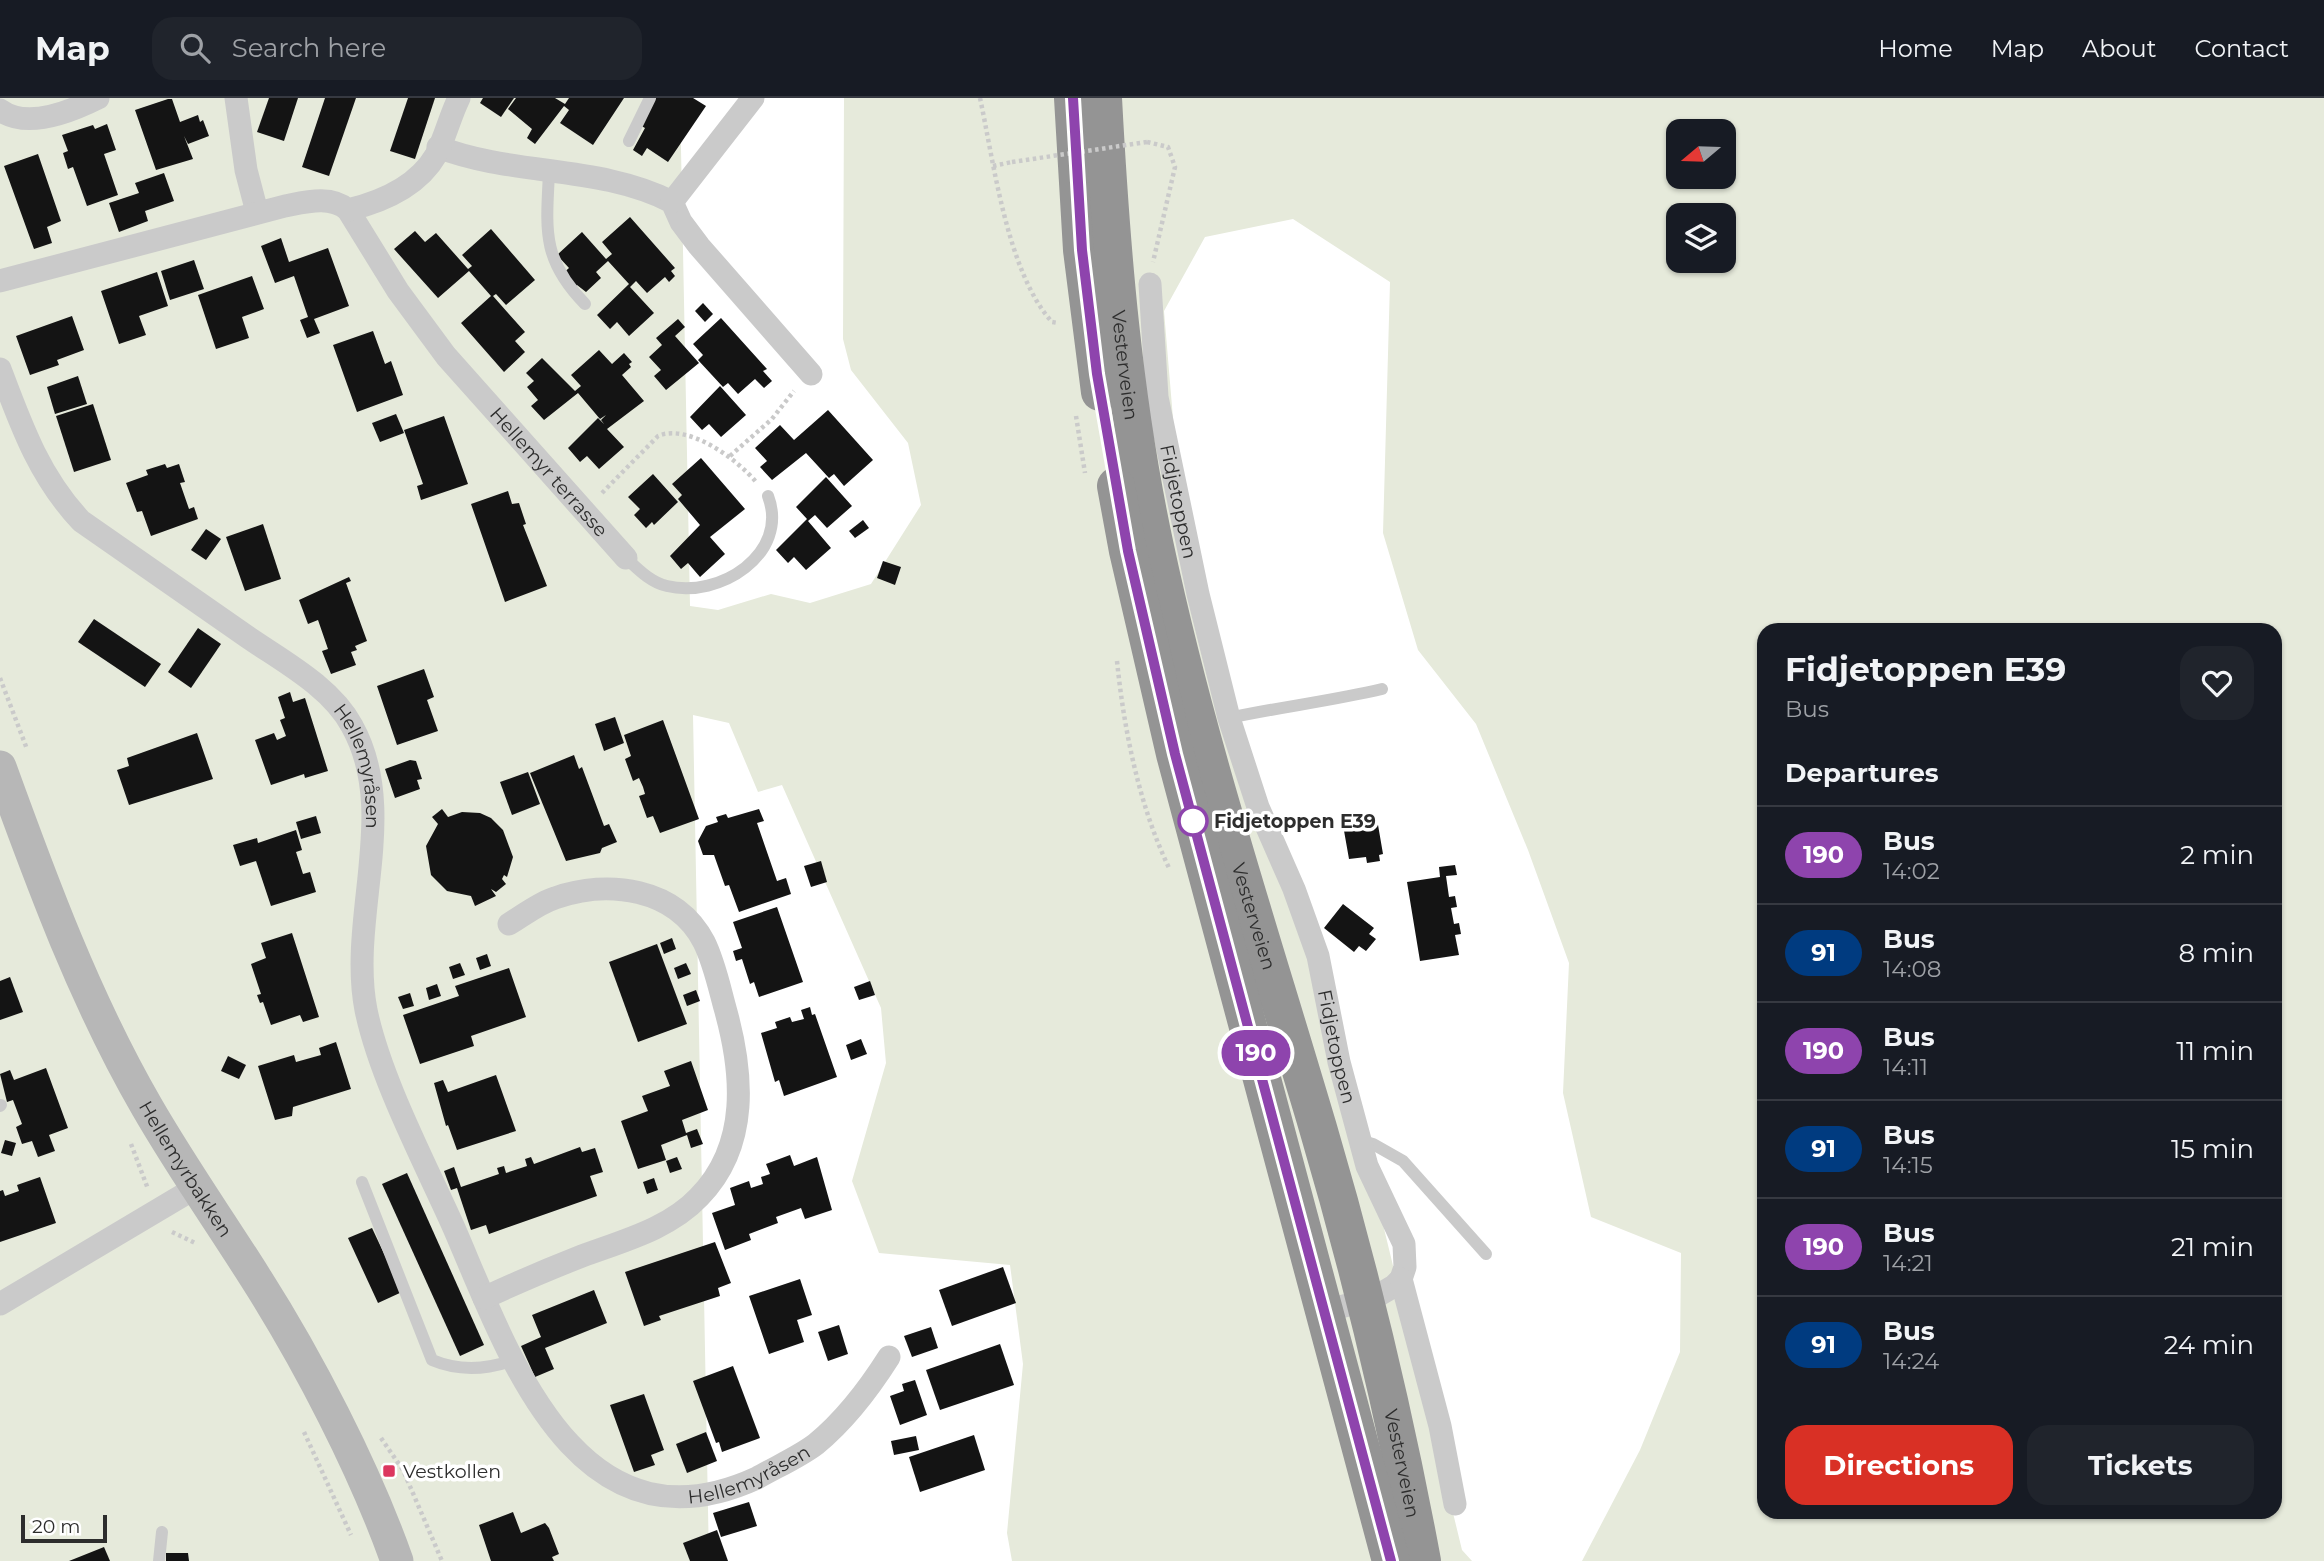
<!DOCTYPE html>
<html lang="en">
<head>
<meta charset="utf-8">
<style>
	body { margin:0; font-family:Montserrat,sans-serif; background:#20242c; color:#f1f3f6; height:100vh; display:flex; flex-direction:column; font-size:26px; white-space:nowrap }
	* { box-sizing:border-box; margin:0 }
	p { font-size:23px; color:#9ea1a6 }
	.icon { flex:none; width:38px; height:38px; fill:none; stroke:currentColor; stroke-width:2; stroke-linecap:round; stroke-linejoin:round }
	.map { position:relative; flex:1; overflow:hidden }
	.side { position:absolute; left:1757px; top:525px; width:525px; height:896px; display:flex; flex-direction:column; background:#171b24; border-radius:21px; box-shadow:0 2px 5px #0004 }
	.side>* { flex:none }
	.badge { padding:0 14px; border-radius:23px; font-size:24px; line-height:46px }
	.needle { width:46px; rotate:251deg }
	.tools { position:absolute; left:1666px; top:21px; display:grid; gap:14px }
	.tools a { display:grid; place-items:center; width:70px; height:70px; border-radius:14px; background:#171b24; box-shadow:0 2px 5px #0004; font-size:35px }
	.scale { position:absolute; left:21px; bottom:18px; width:86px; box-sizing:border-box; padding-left:7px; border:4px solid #2d2d2d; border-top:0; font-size:19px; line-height:24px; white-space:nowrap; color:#2d2d2d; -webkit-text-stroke:5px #fff; paint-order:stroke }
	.map>.badge { position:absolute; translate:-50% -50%; box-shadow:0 0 0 4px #fff }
	h2 { padding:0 28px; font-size:26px; line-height:63px }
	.round { display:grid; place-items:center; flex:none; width:74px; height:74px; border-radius:21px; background:#20242c }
	.headline { display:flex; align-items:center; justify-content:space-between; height:119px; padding:0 28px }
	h1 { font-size:33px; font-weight:700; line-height:52px }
	.action { display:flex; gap:14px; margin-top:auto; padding:14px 28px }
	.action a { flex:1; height:80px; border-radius:21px; background:#d93025; color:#fff; font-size:28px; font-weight:700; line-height:80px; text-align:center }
	.action a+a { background:#20242c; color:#f1f3f6 }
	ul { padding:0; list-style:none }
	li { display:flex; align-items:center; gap:21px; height:98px; padding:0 28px; border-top:2px solid #363941 }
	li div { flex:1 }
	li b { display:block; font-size:26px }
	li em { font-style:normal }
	li .badge { min-width:77px; font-weight:700; text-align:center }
	header { display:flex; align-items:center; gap:42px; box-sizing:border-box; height:98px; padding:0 35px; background:#171b24; border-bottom:2px solid #363941 }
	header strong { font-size:33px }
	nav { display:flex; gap:38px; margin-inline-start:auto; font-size:24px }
	.search { width:490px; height:63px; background:#20242c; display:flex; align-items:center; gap:18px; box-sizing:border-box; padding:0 24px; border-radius:21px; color:#9ea1a6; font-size:26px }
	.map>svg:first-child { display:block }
	.green { fill:#e6eadb; fill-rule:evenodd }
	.building { fill:#141414 }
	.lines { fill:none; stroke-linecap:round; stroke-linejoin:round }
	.path { stroke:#cacaca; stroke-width:4.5; stroke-dasharray:3.5 3.5; stroke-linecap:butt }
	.lane { stroke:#cacaca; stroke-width:12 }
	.street { stroke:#cacaca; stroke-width:23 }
	.secondary { stroke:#b7b7b7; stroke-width:33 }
	.highway { stroke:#949494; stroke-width:38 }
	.path-bridge { stroke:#cacaca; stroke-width:4.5; stroke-dasharray:3.5 3.5; stroke-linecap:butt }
	.line-casing { stroke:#fff; stroke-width:16 }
	.line { stroke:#8e44ad; stroke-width:10 }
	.stop-dot { fill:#fff; stroke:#8e44ad; stroke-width:3.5 }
	.poi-dot { fill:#dc375f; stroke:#fff; stroke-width:2.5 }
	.labels { text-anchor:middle; stroke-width:7; stroke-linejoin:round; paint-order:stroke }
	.street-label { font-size:19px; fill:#2d2d2d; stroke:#fff }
	.stop-label { font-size:19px; font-weight:bold; fill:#2d2d2d; stroke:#fff; text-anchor:start }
	.poi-label { font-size:19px; fill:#2d2d2d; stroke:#fff; text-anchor:start }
</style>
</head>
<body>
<header>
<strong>Map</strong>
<div class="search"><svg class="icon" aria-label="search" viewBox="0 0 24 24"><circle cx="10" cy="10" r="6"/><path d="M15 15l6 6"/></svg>Search here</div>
<nav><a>Home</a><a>Map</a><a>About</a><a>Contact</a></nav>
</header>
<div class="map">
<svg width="2324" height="1463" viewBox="0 0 2324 1463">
	<rect width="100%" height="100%" fill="#fff"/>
	<path class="green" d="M0 0H680L690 508 718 512 771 496 810 505 871 486 921 407 908 345 851 272 843 241 844 0H2324V1463H1582L1640 1352 1680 1254 1681 1155 1591 1119 1563 995 1569 865 1528 752 1476 626 1418 552 1383 435 1390 184 1293 121 1205 139 1164 213 1178 380 1212 536 1308 850 1379 1110 1462 1452 1472 1463H1012L1007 1435 1023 1266 1010 1167 879 1155 852 1083 886 965 881 910 782 687 758 694 729 625 693 617 709 1463H0ZM1678 33H1724V79H1678ZM1678 117H1724V163H1678ZM1764 532H2275V1414H1764Z"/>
	<g class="building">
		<polygon points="269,0 298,0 284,43 257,34"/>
		<polygon points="325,0 356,0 329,78 302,69"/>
		<polygon points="408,0 435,0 415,61 390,53"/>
		<polygon points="483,0 514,0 501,19 480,5"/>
		<polygon points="516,0 555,0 565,6 569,0 624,0 593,47 560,25 569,12 564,8 535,46 527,40 532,31 508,11"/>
		<polygon points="656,0 693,0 706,8 668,64 647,50 642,58 633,52 645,30 638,26"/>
		<polygon points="168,1 172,1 180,24 198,17 200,24 203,22 209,38 188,46 184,38 193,61 156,72 135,12"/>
		<polygon points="107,26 116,52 104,56 118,97 87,108 73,69 68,71 63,55 68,53 62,37 93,27 95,31"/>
		<polygon points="38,56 61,123 47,129 52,145 34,151 4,68"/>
		<polygon points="164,75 174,103 145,113 148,123 119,134 109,105 139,95 135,85"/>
		<polygon points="630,119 675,170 671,173 675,178 669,184 665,179 647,195 636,183 630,189 654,215 629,238 617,224 610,231 597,217 629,186 608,163 596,174 601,180 586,194 577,187 574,190 561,177 569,170 557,157 582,134 606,161 612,156 602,144"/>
		<polygon points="491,131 535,182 506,207 496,196 493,198 525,234 515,243 525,254 504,274 461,225 491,198 469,173 438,200 394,151 415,133 425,144 436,135 468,171 472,168 462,157"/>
		<polygon points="281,140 289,164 328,150 349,208 314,221 320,235 307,240 300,222 308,219 294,178 275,185 261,148"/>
		<polygon points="194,162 204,191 170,202 161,173"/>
		<polygon points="157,174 168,208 139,218 146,237 119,246 101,193"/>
		<polygon points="252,178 264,211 242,219 249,240 216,251 198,197"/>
		<polygon points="703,205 713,216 705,224 695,213"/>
		<polygon points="72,218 84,252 57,262 59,267 30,277 16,238"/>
		<polygon points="721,220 767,271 763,273 772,283 764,290 755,281 738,296 728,285 723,289 698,262 703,257 693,246"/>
		<polygon points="678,221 685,229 675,238 699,265 666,292 654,278 661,272 649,259 662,247 656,240"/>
		<polygon points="373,233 385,266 391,263 403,297 357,314 333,247"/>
		<polygon points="599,252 612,266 624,255 632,264 629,266 631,269 622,277 644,303 607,331 624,349 599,371 587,358 580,364 568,350 598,320 604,326 601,322 606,317 600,321 578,295 544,322 531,308 538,302 527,289 534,283 526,275 542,260 575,293 581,288 571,277"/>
		<polygon points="78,278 87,306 55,316 47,289"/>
		<polygon points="720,288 746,317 721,339 709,326 702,332 690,319"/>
		<polygon points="93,306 111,362 74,374 56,318"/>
		<polygon points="828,312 873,362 844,388 834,376 829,380 806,355 772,382 760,369 767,363 755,350 780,327 794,342"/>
		<polygon points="396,316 404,335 380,344 372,325"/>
		<polygon points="444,318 468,386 421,402 417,388 423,386 404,332"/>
		<polygon points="701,360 745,411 710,439 725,456 700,479 688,465 681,471 670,458 700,427 678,401 682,397 672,386"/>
		<polygon points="165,366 167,370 179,366 185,384 180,385 189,411 194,409 198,421 151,438 142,413 137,414 126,385 148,377 146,372"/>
		<polygon points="653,376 678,404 654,427 652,424 646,430 634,417 640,411 628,399"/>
		<polygon points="826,379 852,408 827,430 815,417 808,423 831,450 806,472 794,459 788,465 776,452 807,421 796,409"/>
		<polygon points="508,393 512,406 519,405 526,426 523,427 547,488 505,504 471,406"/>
		<polygon points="863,422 869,430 855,440 849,433"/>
		<polygon points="263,426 281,481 245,493 226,439"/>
		<polygon points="206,431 221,441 206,462 191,452"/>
		<polygon points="883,463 901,469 895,487 877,480"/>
		<polygon points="349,479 351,483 346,485 367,543 355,548 357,552 351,554 356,567 331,576 322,553 328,551 318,522 308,526 299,502"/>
		<polygon points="94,521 161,566 145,589 78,544"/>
		<polygon points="198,530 221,546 191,590 168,574"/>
		<polygon points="424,571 434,599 427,602 438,633 397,647 377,588"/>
		<polygon points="290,594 293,604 305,600 328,673 305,680 304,676 271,687 255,642 274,635 277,642 286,638 280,622 285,620 278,599"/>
		<polygon points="615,619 624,645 604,653 595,626"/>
		<polygon points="663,622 699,721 660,735 653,718 647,720 639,698 645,696 643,689 639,680 633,683 625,661 631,658 624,637"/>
		<polygon points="197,635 213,681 129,707 117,672 129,668 127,660"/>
		<polygon points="574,657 579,671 582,669 604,728 609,726 617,744 602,750 600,755 566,763 530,675"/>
		<polygon points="410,662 416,663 422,681 417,682 420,691 395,700 385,671"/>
		<polygon points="528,674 540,706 512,717 500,684"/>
		<polygon points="442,711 448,719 462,714 480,715 491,720 503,732 513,759 507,779 504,777 502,781 506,786 496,794 491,791 496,798 475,808 471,798 447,793 431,777 426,748 438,726 432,719"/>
		<polygon points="759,711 764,723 757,725 777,783 786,780 791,796 739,814 729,787 725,788 714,757 703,757 698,743 706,728 718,724 716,719 726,716 728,720"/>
		<polygon points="316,718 321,735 301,741 296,724"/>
		<polygon points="1377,721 1383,756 1379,757 1380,763 1367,765 1366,759 1349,761 1343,727"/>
		<polygon points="296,732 302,752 296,754 303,776 310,774 316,794 271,808 256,763 240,768 233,747 257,740 258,745"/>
		<polygon points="821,763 827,784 811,789 804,768"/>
		<polygon points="1455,767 1457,777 1446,778 1449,799 1455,798 1457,809 1451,810 1454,826 1459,825 1461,836 1455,837 1459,857 1420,863 1407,784 1440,779 1439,769"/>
		<polygon points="1343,806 1374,830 1369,836 1376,841 1366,853 1359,848 1354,854 1324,830"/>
		<polygon points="777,809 803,884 759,899 754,884 750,886 742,861 736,863 733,853 742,850 733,824"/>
		<polygon points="292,835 319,919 303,924 300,917 271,927 263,904 260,905 257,897 261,896 251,866 266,860 261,845"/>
		<polygon points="672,840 676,851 664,856 660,845"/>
		<polygon points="657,846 687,926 638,944 609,864"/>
		<polygon points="487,856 491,868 480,872 476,860"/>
		<polygon points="460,865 465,877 453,881 449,869"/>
		<polygon points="686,865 691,876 678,881 674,870"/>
		<polygon points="509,870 526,919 471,938 474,948 420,966 403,917 459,898 455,888"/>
		<polygon points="10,879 23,914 0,922 0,883"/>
		<polygon points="870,883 875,897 859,902 854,889"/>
		<polygon points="437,886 441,898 429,902 426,890"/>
		<polygon points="696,892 700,903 687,908 683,897"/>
		<polygon points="410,895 414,908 403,911 398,899"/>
		<polygon points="810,909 812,917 815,916 837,979 784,998 779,982 775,984 761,935 777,930 775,924 790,919 792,924 804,921 801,912"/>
		<polygon points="861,941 867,956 851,962 846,947"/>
		<polygon points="336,944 351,991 293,1009 292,1018 275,1022 258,968 294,957 296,964 321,957 319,950"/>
		<polygon points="228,958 246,967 239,981 221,973"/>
		<polygon points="691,963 708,1012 682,1022 686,1035 697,1031 703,1046 691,1050 687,1037 661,1047 666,1062 638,1071 621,1023 648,1013 642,998 670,988 664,973"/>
		<polygon points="46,970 68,1030 49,1037 55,1053 38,1059 32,1043 22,1046 16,1029 22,1026 13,1002 7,1004 0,976 10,972 14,982"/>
		<polygon points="496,977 516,1033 457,1052 448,1027 446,1028 434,985 443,982 448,994"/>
		<polygon points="5,1042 16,1045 12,1058 1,1055"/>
		<polygon points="580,1049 582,1054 595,1050 603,1074 590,1078 597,1098 489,1136 486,1127 471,1132 457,1090 451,1092 444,1073 454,1069 461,1089 499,1076 497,1070 504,1068 506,1075 527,1068 525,1061 531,1059 534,1066"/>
		<polygon points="790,1057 794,1068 817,1059 832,1112 805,1121 801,1110 776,1119 778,1125 749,1136 751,1142 725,1152 712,1115 735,1107 730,1090 749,1083 751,1090 763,1086 761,1079 770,1076 766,1066"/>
		<polygon points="677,1059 682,1071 670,1075 666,1063"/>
		<polygon points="407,1075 484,1247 460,1258 382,1086"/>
		<polygon points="40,1079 56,1125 0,1144 0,1093 3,1092 5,1098 19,1093 17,1087"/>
		<polygon points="654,1080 658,1092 647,1096 643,1084"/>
		<polygon points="372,1130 402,1194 378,1205 348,1140"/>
		<polygon points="715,1144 731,1185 718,1190 720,1198 659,1218 661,1222 644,1228 625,1174"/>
		<polygon points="1003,1169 1016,1205 952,1228 939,1192"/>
		<polygon points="800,1181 812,1217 797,1222 804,1244 769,1256 749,1198"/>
		<polygon points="594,1192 607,1225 545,1250 554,1271 535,1279 521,1248 541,1239 532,1217"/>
		<polygon points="839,1227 848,1256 828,1263 818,1234"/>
		<polygon points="931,1229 938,1250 912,1259 904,1238"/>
		<polygon points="1000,1246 1014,1287 940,1312 926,1272"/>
		<polygon points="733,1268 760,1340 722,1354 719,1344 716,1345 693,1283"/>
		<polygon points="915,1282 927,1317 900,1327 890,1298 904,1293 902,1286"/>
		<polygon points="644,1296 664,1352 651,1357 655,1367 634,1374 610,1307"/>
		<polygon points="706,1334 717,1363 687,1375 676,1346"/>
		<polygon points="974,1337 985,1372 920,1394 909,1359"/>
		<polygon points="916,1338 919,1352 894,1357 891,1343"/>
		<polygon points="749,1404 757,1428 721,1439 713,1415"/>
		<polygon points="513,1414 521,1435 545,1425 549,1430 559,1456 552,1459 554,1463 491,1463 479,1427"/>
		<polygon points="717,1432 728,1463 690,1463 683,1445"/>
		<polygon points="104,1449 110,1463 69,1463"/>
		<polygon points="166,1455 188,1455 189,1463 166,1463"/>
	</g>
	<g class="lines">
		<g class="path">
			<path d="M980 0C994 65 1007 174 1052 224L1058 225"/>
			<polyline points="1147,44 1168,49 1175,69 1153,164"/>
			<polyline points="993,68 1012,64"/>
			<polyline points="1076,318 1085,375"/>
			<polyline points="730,358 772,321 794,293"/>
			<path d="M602 395 658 338C688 325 737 361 756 384"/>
			<path d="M1117 563C1124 632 1139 707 1169 770"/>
			<polyline points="0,580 27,651"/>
			<polyline points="131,1046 148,1091"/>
			<polyline points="172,1134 195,1145"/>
			<polyline points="304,1334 351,1437"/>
			<polyline points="381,1340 403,1372 442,1463"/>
		</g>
		<g class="lane">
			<polyline points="629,43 650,0"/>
			<path d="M549 75C546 133 542 162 585 206"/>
			<path d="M626 460C638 471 650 484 667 488 719 501 790 456 768 398"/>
			<path d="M1229 620C1280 609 1331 603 1382 591"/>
			<polyline points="0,1008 1,1007"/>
			<polyline points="1359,1042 1373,1046 1403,1063 1486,1156"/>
			<path d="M362 1084 432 1262C458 1273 484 1272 511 1263"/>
			<polyline points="159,1463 162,1434"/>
		</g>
		<g class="street">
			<polyline points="236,0 246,72 257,114"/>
			<path d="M0 12C27 32 72 13 98 0"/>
			<path d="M438 49C513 78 600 67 672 104L681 124 699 148 811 276"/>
			<polyline points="672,104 753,0"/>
			<path id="s1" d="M348 112 398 193 446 258 626 460"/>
			<path d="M0 183 285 108C306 104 331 97 348 112 381 104 418 88 436 57 445 40 450 18 459 0"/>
			<path id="s2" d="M1150 186 1157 299 1198 496 1229 620 1258 709 1294 791 1318 858 1339 964 1367 1068 1404 1146 1405 1169 1401 1181 1394 1188 1372 1201 1324 1213"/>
			<path id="s3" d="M0 271C21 327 39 378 81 423 137 462 193 501 249 540 284 564 331 589 352 628 400 714 348 820 366 912 380 980 425 1065 454 1130 507 1252 576 1463 757 1380 776 1369 799 1359 816 1346 844 1323 870 1289 889 1259"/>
			<polyline points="1401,1181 1440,1328 1455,1406"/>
			<path d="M484 1200C516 1185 549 1171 582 1158 622 1143 669 1131 699 1099 750 1047 743 974 725 910 719 888 714 864 704 844 676 790 608 781 555 800 539 805 524 817 509 826"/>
			<polyline points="0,1206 195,1090"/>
		</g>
		<path class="secondary" id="s4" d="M0 669C42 785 85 902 147 1009 181 1068 219 1122 255 1179 308 1262 364 1370 397 1463"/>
		<g class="highway">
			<polyline points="1073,0 1082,152 1100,294"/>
			<path id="s5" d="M1103 0C1111 151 1123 301 1155 449 1197 646 1261 837 1318 1030 1360 1172 1395 1318 1422 1463"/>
			<polyline points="1116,388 1128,453 1175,656 1391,1463"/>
		</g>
		<polyline class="path-bridge" points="1012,64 1147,44"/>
	</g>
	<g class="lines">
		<defs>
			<polyline id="line" points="1073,0 1082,152 1097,276 1128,453 1175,656 1391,1463"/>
		</defs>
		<use href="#line" class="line-casing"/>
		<use href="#line" class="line"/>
	</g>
	<circle class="stop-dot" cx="1193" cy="723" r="14"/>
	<rect class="poi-dot" x="382" y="1366" width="14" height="14" rx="3.5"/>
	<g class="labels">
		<g class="street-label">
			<text dy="7" stroke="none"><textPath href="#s5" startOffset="268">Vesterveien</textPath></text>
			<text dy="7" stroke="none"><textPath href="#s1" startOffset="331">Hellemyr terrasse</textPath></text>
			<text dy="7" stroke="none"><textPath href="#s2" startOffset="220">Fidjetoppen</textPath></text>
			<text dy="7" stroke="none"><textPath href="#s3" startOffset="556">Hellemyråsen</textPath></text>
			<text dy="7" stroke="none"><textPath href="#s5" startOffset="835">Vesterveien</textPath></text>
			<text dy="7" stroke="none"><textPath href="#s2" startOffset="789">Fidjetoppen</textPath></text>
			<text dy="7" stroke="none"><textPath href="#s4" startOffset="444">Hellemyrbakken</textPath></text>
			<text dy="7" stroke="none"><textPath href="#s5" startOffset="1402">Vesterveien</textPath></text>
			<text dy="7" stroke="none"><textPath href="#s3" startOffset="1484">Hellemyråsen</textPath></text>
		</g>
		<g class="stop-label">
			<text x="1214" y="730">Fidjetoppen E39</text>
		</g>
		<g class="poi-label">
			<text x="403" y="1380">Vestkollen</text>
		</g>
	</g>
</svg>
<div class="tools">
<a><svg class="needle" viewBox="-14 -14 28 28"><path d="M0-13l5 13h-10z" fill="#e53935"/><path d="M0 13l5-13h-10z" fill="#9ea1a6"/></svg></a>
<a><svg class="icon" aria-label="layers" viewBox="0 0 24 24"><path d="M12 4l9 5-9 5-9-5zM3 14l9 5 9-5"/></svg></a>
</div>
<div class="scale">20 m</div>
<b class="badge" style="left:1256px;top:955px;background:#8e44ad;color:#fff">190</b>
<section class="side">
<div class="headline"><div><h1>Fidjetoppen E39</h1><p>Bus</p></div><a class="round"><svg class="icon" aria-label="heart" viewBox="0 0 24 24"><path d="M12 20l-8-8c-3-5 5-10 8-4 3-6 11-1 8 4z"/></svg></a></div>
<h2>Departures</h2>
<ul>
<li><span class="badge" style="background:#8e44ad;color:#fff">190</span><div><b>Bus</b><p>14:02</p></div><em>2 min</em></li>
<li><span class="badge" style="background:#003b80;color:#fff">91</span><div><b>Bus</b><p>14:08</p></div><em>8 min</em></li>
<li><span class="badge" style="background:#8e44ad;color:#fff">190</span><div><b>Bus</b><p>14:11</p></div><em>11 min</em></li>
<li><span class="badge" style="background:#003b80;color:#fff">91</span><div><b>Bus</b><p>14:15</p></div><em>15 min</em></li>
<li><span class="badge" style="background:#8e44ad;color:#fff">190</span><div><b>Bus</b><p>14:21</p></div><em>21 min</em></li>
<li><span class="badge" style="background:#003b80;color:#fff">91</span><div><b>Bus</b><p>14:24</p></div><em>24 min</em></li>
</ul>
<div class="action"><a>Directions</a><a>Tickets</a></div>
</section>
</div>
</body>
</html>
